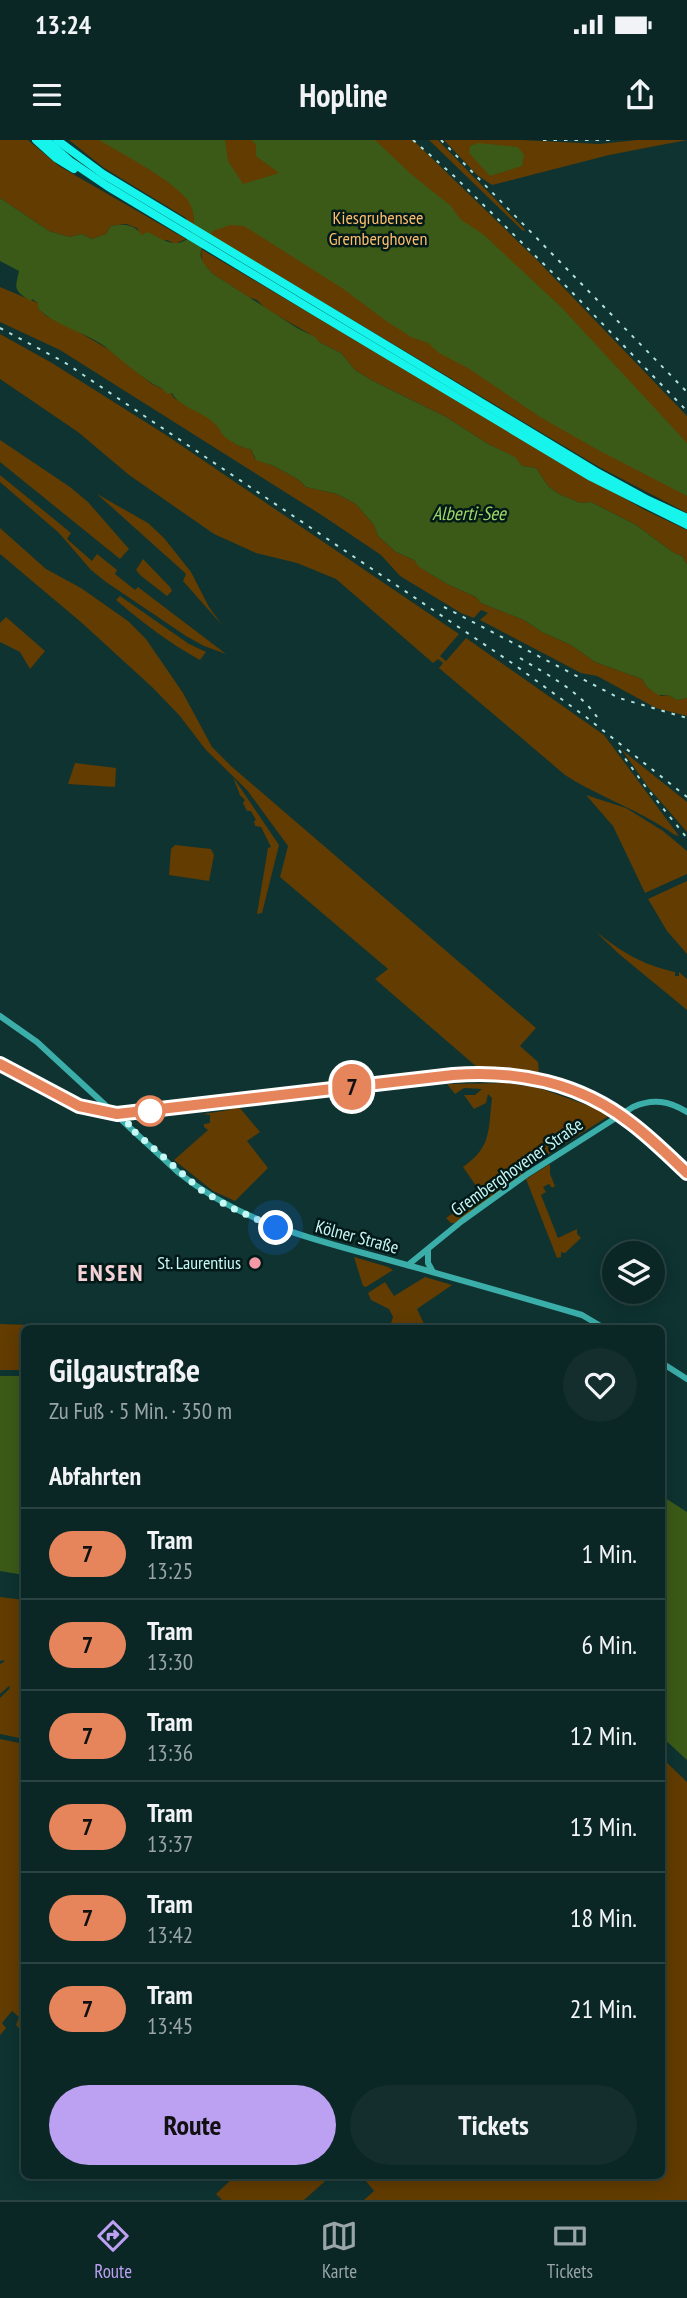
<!DOCTYPE html>
<html lang="de">
<head>
<meta charset="utf-8">
<style>
	body { margin:0; font-family:"PT Sans Narrow",sans-serif; background:#132e2d; color:#f1f3f6; height:100vh; display:flex; flex-direction:column; font-size:26px; white-space:nowrap }
	* { box-sizing:border-box; margin:0 }
	p { font-size:23px; color:#99a5a7 }
	.icon { flex:none; width:38px; height:38px; fill:none; stroke:currentColor; stroke-width:2; stroke-linecap:round; stroke-linejoin:round }
	.map { position:relative; flex:1; overflow:hidden }
	.details { position:absolute; left:21px; top:1185px; width:644px; height:854px; display:flex; flex-direction:column; background:#0a2625; border-radius:10px; box-shadow:0 4px 18px #0003,0 0 0 2px #2a4342 }
	.details>* { flex:none }
	.badge { padding:0 14px; border-radius:23px; font-size:24px; line-height:46px }
	.fabs { position:absolute; left:602px; top:1101px; display:grid; gap:14px }
	.fabs a { display:grid; place-items:center; width:63px; height:63px; border-radius:50%; background:#0a2625; box-shadow:0 4px 18px #0003,0 0 0 2px #2a4342; font-size:35px }
	.you { position:absolute; width:35px; height:35px; margin:-18px; border:5px solid #fff; border-radius:50%; background:#1a73e8; box-shadow:0 0 0 10px #1a73e833 }
	.map>.badge { position:absolute; translate:-50% -50%; box-shadow:0 0 0 4px #fff }
	h2 { padding:0 28px; font-size:26px; line-height:63px }
	.round { display:grid; place-items:center; flex:none; width:74px; height:74px; border-radius:37px; background:#132e2d }
	.headline { display:flex; align-items:center; justify-content:space-between; height:119px; padding:0 28px }
	h1 { font-size:33px; font-weight:700; line-height:52px }
	.action { display:flex; gap:14px; margin-top:auto; padding:14px 28px }
	.action a { flex:1; height:80px; border-radius:42px; background:#bca0f2; color:#111; font-size:28px; font-weight:700; line-height:80px; text-align:center }
	.action a+a { background:#132e2d; color:#f1f3f6 }
	ul { padding:0; list-style:none }
	li { display:flex; align-items:center; gap:21px; height:91px; padding:0 28px; border-top:2px solid #2a4342 }
	li div { flex:1 }
	li b { display:block; font-size:26px }
	li em { font-style:normal }
	li .badge { min-width:77px; font-weight:700; text-align:center }
	.status { display:flex; justify-content:space-between; align-items:center; height:49px; padding:0 35px; background:#0a2625; direction:ltr }
	.status svg { height:19px; fill:currentColor }
	header { display:flex; justify-content:space-between; align-items:center; height:91px; padding:0 28px; background:#0a2625; font-size:32px; font-weight:700 }
	.menu { display:flex; justify-content:space-around; align-items:center; height:98px; border-top:2px solid #2a4342; background:#0a2625; font-size:19px; color:#99a5a7 }
	.menu a { display:grid; justify-items:center; gap:4px }
	.menu .on { color:#bca0f2 }
	.map>svg:first-child { display:block }
	.green { fill:#623c00 }
	.water { fill:#3b5a17 }
	.lines { fill:none; stroke-linecap:round; stroke-linejoin:round }
	.secondary { stroke:#3caea9; stroke-width:6 }
	.highway { stroke:#16f4ec; stroke-width:8 }
	.tram { stroke:#b1e2df; stroke-width:2 }
	.rail { stroke:#b1e2df; stroke-width:2; stroke-dasharray:3.5 7; stroke-linecap:butt }
	.line-casing { stroke:#fff; stroke-width:16 }
	.line { stroke:#e6855c; stroke-width:10 }
	.walk { stroke:#c6f8f5; stroke-width:7; stroke-dasharray:0 12.6 }
	.stop-dot { fill:#fff; stroke:#e6855c; stroke-width:3.5 }
	.poi-dot { fill:#f49aa6; stroke:#021918; stroke-width:2.5 }
	.labels { text-anchor:middle; stroke-width:5; stroke-linejoin:round; paint-order:stroke }
	.park-label { font-size:18px; fill:#ffbe6c; stroke:#021918 }
	.street-label { font-size:18px; fill:#c6f8f5; stroke:#021918 }
	.poi-label { font-size:18px; fill:#c6f8f5; stroke:#021918; text-anchor:end }
	.water-label { font-size:19px; font-style:italic; fill:#9fd766; stroke:#021918 }
	.district-label { font-size:24px; font-weight:bold; letter-spacing:2px; fill:#f4d1d5; stroke:#021918 }
</style>
</head>
<body>
<div class="status"><b>13:24</b><svg viewBox="0 0 49 12"><path d="M0 12V9h3v3zM5 12V6h3v6zM10 12V3h3v9zM15 12V0h3v12zM26 1h20v11H26zM47 4h2v5h-2z"/></svg></div>
<header><svg class="icon" aria-label="menu" viewBox="0 0 24 24"><path d="M4 6h16M4 12h16M4 18h16"/></svg>Hopline<svg class="icon" aria-label="share" viewBox="0 0 24 24"><path d="M12 15V3M7 8l5-5 5 5M5 13v7h14v-7"/></svg></header>
<div class="map">
<svg width="687" height="2060" viewBox="0 0 687 2060">
	<rect width="100%" height="100%" fill="#0e3331"/>
	<g class="green">
		<polygon points="0,0 28,0 59,26 186,99 175,104 167,100 161,101 154,95 141,95 137,88 126,84 111,86 106,94 92,99 82,94 69,97 49,91 0,58"/>
		<polygon points="69,0 413,0 537,120 687,276 687,373 599,327 187,81 186,78 104,28"/>
		<polygon points="429,0 438,0 525,90 523,91"/>
		<polygon points="444,0 522,0 599,4 637,0 687,0 609,15 492,45 477,35"/>
		<polygon points="201,109 590,339 645,370 687,390 687,424 682,416 674,413 636,385 591,362 580,363 559,354 548,346 536,328 522,326 514,317 488,304 446,277 371,240 355,230 341,213 319,202 308,193 266,169 257,160 248,157 213,134 202,123"/>
		<path d="M0 147 38 163V168L46 176 72 188 108 209 152 244 171 253 174 258C186 265 208 275 217 285 226 296 236 308 251 309L255 319 274 326 299 340 306 347 337 354 356 364 374 385 378 396 396 412 414 420 421 428 447 444 476 457 481 463 524 480 542 492 571 505 595 522 642 539 647 547 661 556 668 555 677 560 687 558V576L656 568 597 536 581 533 480 480 488 473 481 470 474 478 461 473 400 436 381 415 323 376 60 210 0 182Z"/>
		<path d="M0 194 52 223 166 295 459 494 440 516 446 521 466 498 604 595 679 696 675 695C640 670 601 658 565 635L439 528 443 523 438 519 433 523 336 439 297 423 256 413 214 394 129 335 78 292 0 239Z"/>
		<polygon points="0,300 70,347 88,362 129,409 120,419 0,322"/>
		<polygon points="0,335 71,393 67,399 92,421 97,414 117,430 115,434 135,450 138,447 226,514 204,506 186,496 106,442 91,430 59,393 0,342"/>
		<polygon points="97,354 148,383 164,398 191,432 209,467 222,485 183,441 186,434 184,432"/>
		<polygon points="0,388 46,429 81,448 128,481 146,499 183,553 212,607 231,626 536,888 520,906 538,922 539,933 517,929 478,928 375,839 388,829 280,737 288,706 247,650 206,610 179,575 153,548 82,483 0,414"/>
		<polygon points="143,419 170,447 172,451 167,456 141,436 136,430"/>
		<path d="M120 456 189 504 206 512 200 520C169 503 143 483 116 460Z"/>
		<polygon points="6,477 45,511 30,529 20,512 0,502 0,483"/>
		<polygon points="622,610 687,662 687,692 648,647"/>
		<polygon points="75,623 116,628 115,647 68,644"/>
		<polygon points="233,637 279,705 262,773 257,774 268,708 271,707 261,687 255,686 254,681 256,680 251,671 247,671 243,663 245,660 240,655"/>
		<polygon points="586,655 626,668 663,691 687,711 687,734 645,753 613,686"/>
		<polygon points="175,705 211,709 214,715 209,741 169,735 171,709"/>
		<polygon points="687,741 687,814 667,791 648,759"/>
		<path d="M595 791C623 813 641 824 675 832V836H679V832L687 839V870L619 814Z"/>
		<path d="M507 943 539 948 612 974 526 1028 522 1024 519 1026 523 1034 455 1083H451L446 1078 481 1053 463 1027C492 1007 488 990 492 958L488 954 486 963 474 969 464 955H475L482 949 464 948 455 954 447 944Z"/>
		<polygon points="232,967 239,967 260,992 247,1001 268,1028 235,1061 213,1051 174,1020 208,990 204,987 204,984 210,983 210,975 203,974 229,970"/>
		<polygon points="550,1024 550,1034 555,1046 552,1048 549,1044 543,1047 546,1052 541,1055 558,1098 577,1089 577,1094 581,1098 565,1113 561,1112 561,1117 557,1118 526,1039"/>
		<polygon points="354,1117 388,1127 393,1130 366,1147 363,1146"/>
		<polygon points="425,1137 452,1145 417,1169 426,1188 392,1188 390,1186 393,1177 389,1169 371,1160 368,1153 385,1142 394,1156"/>
		<polygon points="0,1184 93,1187 93,1188 24,1188 24,1230 0,1230"/>
		<polygon points="0,1457 24,1460 24,1599 0,1594 0,1558 10,1548 9,1546 0,1554 0,1524 4,1522 4,1520 0,1521"/>
		<polygon points="0,1599 24,1604 24,1893 16,1885 19,1877 12,1871 2,1883 6,1888 0,1895"/>
		<polygon points="662,1618 687,1642 687,2060 364,2060 374,2051 361,2035 662,2035"/>
		<polygon points="236,2035 332,2035 304,2060 222,2060 216,2054"/>
	</g>
	<g class="water">
		<path d="M99 0H225L228 21 243 44 279 33 256 16V5L252 0H375L412 35 451 66 460 79 484 95 562 168 687 303V356L598 310 540 277 468 228 439 213 428 203 411 197 386 181 342 148 244 86 230 85 213 91C198 111 195 116 213 134L297 188 315 197 319 202 341 213 355 230 371 240 446 277 488 304 515 317 522 326 536 328 548 346 559 354 580 363 591 362 636 385 674 413 682 416 687 424V558L677 560 668 555H658L647 547 642 539 595 522 571 505 542 492 524 480 481 463 476 457 447 444 419 427 414 420 396 412 378 396 374 385 356 364 337 354 306 347 299 340 274 326 256 320 251 309C243 309 234 303 226 298 221 294 220 289 216 285 205 272 178 267 172 253L167 254C163 247 157 247 150 242 135 232 120 219 108 209 89 193 52 185 38 168V163L32 159 31 161C13 150 15 149 19 131L0 121V58L49 91 69 97 82 94 92 99 106 94 111 86C125 84 134 84 142 95L147 92C158 96 165 103 175 103 199 103 198 70 185 57 161 33 127 17 99 0Z"/>
		<polygon points="478,3 518,7 524,15 522,26 490,36 469,13 470,6"/>
		<polygon points="0,1236 24,1236 24,1435 0,1431"/>
		<polygon points="662,1356 687,1372 687,1620 662,1597"/>
	</g>
	<g class="lines">
		<g class="secondary">
			<path d="M0 876 37 902 179 1033C244 1085 317 1100 396 1122 458 1139 520 1157 582 1175L604 1188"/>
			<polyline points="428,1110 428,1123 433,1132"/>
			<path d="M408 1125 462 1081 526 1035 633 967C653 958 669 961 687 972"/>
			<polyline points="662,1223 687,1239"/>
		</g>
		<g class="highway">
			<polyline points="36,0 56,18 74,29"/>
			<polyline points="46,0 70,21 107,46 314,171 591,337 687,385"/>
			<polyline points="57,0 103,34 595,331 648,360 687,378"/>
		</g>
		<path class="tram" d="M0 926 78 969 117 976 454 937C562 929 611 965 687 1036"/>
		<g class="rail">
			<polyline points="413,0 454,36 563,143 687,271"/>
			<polyline points="441,0 687,252"/>
			<polyline points="543,0 612,0"/>
			<polyline points="0,188 64,222 512,523 586,577 687,657"/>
			<polyline points="444,467 619,558 687,578"/>
			<path d="M520 518C549 536 577 549 597 577"/>
			<polyline points="619,610 645,646 687,698"/>
		</g>
	</g>
	<g class="lines">
		<defs>
			<path id="line" d="M0 924 79 966 117 974 453 935C517 930 580 943 631 983 651 998 669 1016 687 1033"/>
		</defs>
		<use href="#line" class="line-casing"/>
		<use href="#line" class="line"/>
		<polyline class="walk" points="150,971 127,985 201,1050 228,1066 276,1088"/>
	</g>
	<circle class="stop-dot" cx="150" cy="971" r="14"/>
	<circle class="poi-dot" cx="255" cy="1123" r="7"/>
	<g class="labels">
		<g class="park-label">
			<text x="378" y="84">Kiesgrubensee<tspan x="378" dy="21">Gremberghoven</tspan></text>
		</g>
		<g class="street-label">
			<text transform="translate(517 1027) rotate(-35)" y="6">Gremberghovener Straße</text>
			<text transform="translate(357 1097) rotate(15)" y="6">Kölner Straße</text>
		</g>
		<g class="poi-label">
			<text x="241" y="1129">St. Laurentius</text>
		</g>
		<g class="water-label">
			<text x="469" y="380">Alberti-See</text>
		</g>
		<g class="district-label">
			<text x="111" y="1141">ENSEN</text>
		</g>
	</g>
</svg>
<div class="fabs">
<a><svg class="icon" aria-label="layers" viewBox="0 0 24 24"><path d="M12 4l9 5-9 5-9-5zM3 14l9 5 9-5"/></svg></a>
</div>
<div class="you" style="left:276px;top:1088px"></div>
<b class="badge" style="left:352px;top:947px;background:#e6855c;color:#111">7</b>
<section class="details">
<div class="headline"><div><h1>Gilgaustraße</h1><p>Zu Fuß · 5 Min. · 350 m</p></div><a class="round"><svg class="icon" aria-label="heart" viewBox="0 0 24 24"><path d="M12 20l-8-8c-3-5 5-10 8-4 3-6 11-1 8 4z"/></svg></a></div>
<h2>Abfahrten</h2>
<ul>
<li><span class="badge" style="background:#e6855c;color:#111">7</span><div><b>Tram</b><p>13:25</p></div><em>1 Min.</em></li>
<li><span class="badge" style="background:#e6855c;color:#111">7</span><div><b>Tram</b><p>13:30</p></div><em>6 Min.</em></li>
<li><span class="badge" style="background:#e6855c;color:#111">7</span><div><b>Tram</b><p>13:36</p></div><em>12 Min.</em></li>
<li><span class="badge" style="background:#e6855c;color:#111">7</span><div><b>Tram</b><p>13:37</p></div><em>13 Min.</em></li>
<li><span class="badge" style="background:#e6855c;color:#111">7</span><div><b>Tram</b><p>13:42</p></div><em>18 Min.</em></li>
<li><span class="badge" style="background:#e6855c;color:#111">7</span><div><b>Tram</b><p>13:45</p></div><em>21 Min.</em></li>
</ul>
<div class="action"><a>Route</a><a>Tickets</a></div>
</section>
</div>
<nav class="menu">
<a class="on"><svg class="icon" aria-label="directions" viewBox="0 0 24 24"><path d="M12 3l9 9-9 9-9-9zM9 14v-3h6M13 9l2 2-2 2"/></svg>Route</a>
<a><svg class="icon" aria-label="map" viewBox="0 0 24 24"><path d="M3 6l6-2 6 2 6-2v14l-6 2-6-2-6 2zM9 4v14M15 6v14"/></svg>Karte</a>
<a><svg class="icon" aria-label="tickets" viewBox="0 0 24 24"><path d="M3 7h18v10H3zM15 7v10"/></svg>Tickets</a>
</nav>
</body>
</html>
